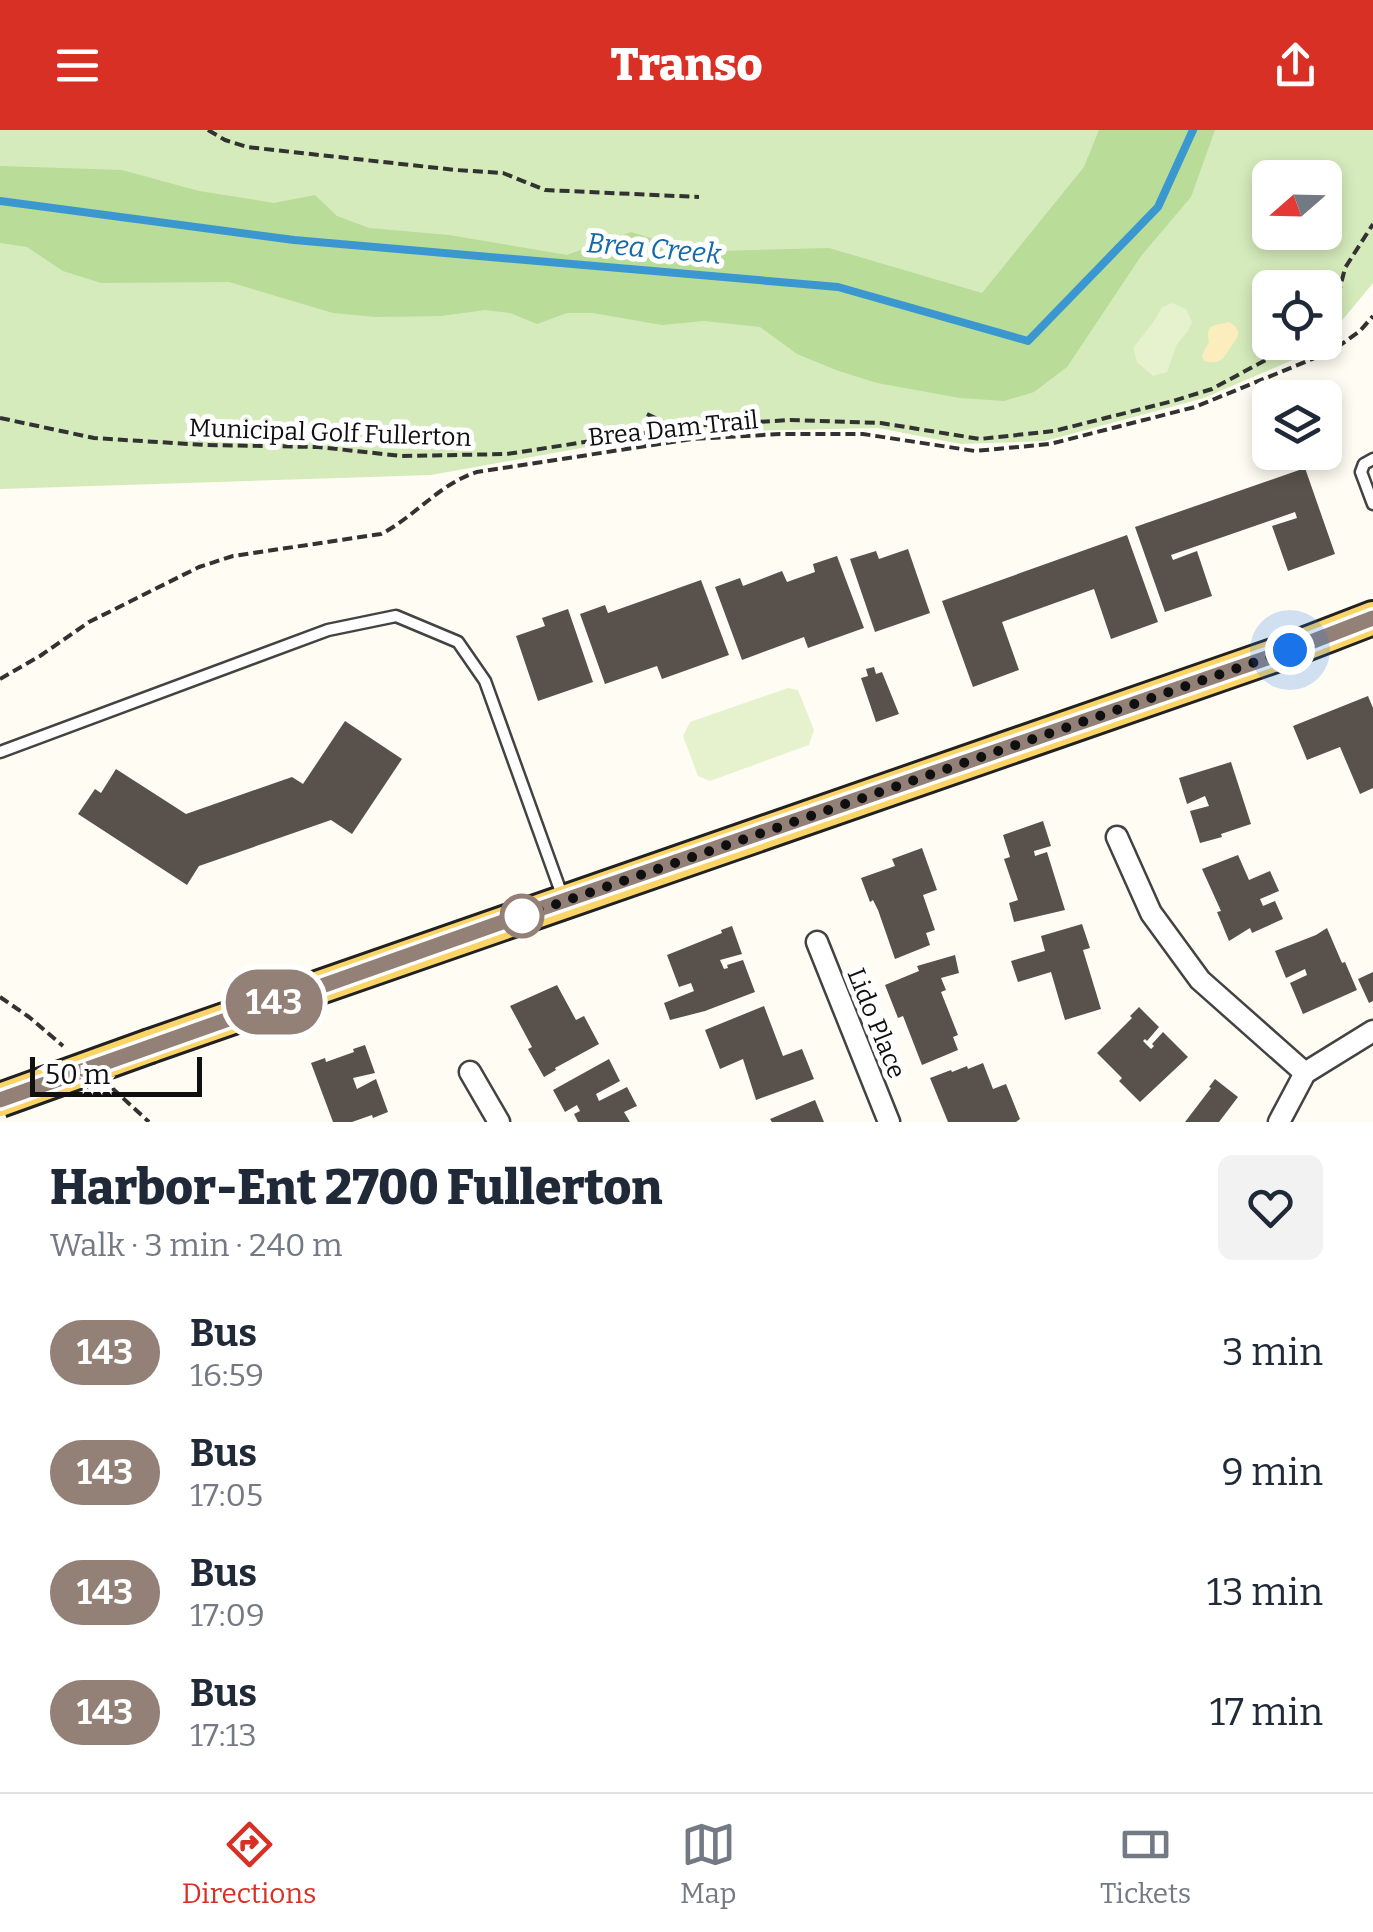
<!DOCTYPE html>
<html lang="en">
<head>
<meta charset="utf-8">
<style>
	body { margin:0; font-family:Bitter,serif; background:#f2f2f3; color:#1f2937; height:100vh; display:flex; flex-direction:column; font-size:38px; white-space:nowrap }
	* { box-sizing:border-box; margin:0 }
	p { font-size:32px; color:#747a83 }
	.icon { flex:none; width:55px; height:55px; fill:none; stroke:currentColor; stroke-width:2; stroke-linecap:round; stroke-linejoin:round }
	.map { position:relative; height:992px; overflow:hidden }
	.panel { display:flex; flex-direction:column; background:#fff; flex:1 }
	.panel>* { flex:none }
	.badge { padding:0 20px; border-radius:32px; font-size:35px; line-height:65px }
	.needle { width:65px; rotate:250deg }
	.buttons { position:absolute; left:1252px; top:30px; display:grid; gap:20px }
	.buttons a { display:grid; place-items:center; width:90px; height:90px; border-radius:15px; background:#fff; box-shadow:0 5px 15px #0003; font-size:50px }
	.scale { position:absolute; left:30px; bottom:25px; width:172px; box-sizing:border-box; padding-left:10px; border:5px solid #101010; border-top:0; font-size:28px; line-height:35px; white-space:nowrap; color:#101010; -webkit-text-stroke:8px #fff; paint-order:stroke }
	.you { position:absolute; width:50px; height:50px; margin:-25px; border:8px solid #fff; border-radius:50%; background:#1a73e8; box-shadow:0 0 0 15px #1a73e833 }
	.map>.badge { position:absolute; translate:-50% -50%; box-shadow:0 0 0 5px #fff }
	.round { display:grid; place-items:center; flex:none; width:105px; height:105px; border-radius:15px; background:#f2f2f3 }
	.head { display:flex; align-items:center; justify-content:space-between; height:170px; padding:0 50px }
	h1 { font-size:48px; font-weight:800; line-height:75px }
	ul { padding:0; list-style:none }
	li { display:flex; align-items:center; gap:30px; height:120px; padding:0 50px }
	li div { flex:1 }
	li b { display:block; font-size:38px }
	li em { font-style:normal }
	li .badge { min-width:110px; font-weight:700; text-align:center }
	header { display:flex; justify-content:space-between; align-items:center; height:130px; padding:0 50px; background:#d93025; color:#fff; font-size:45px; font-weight:800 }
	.dock { display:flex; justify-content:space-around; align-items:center; height:140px; border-top:2px solid #e0e1e3; background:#fff; font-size:28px; color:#747a83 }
	.dock a { display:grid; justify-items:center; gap:5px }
	.dock .active { color:#d93025 }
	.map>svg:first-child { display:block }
	.green { fill:#d5ebbb; fill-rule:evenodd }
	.forest { fill:#b9dc99 }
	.sand { fill:#fcedbe }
	.pitch { fill:#e6f2cd }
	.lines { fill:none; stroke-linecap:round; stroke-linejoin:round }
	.stream { stroke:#3b97d0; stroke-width:8 }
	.building { fill:#59514c }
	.lane-casing { stroke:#434343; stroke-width:15 }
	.street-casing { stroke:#434343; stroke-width:25 }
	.primary-casing { stroke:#212121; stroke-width:38 }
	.path { stroke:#323232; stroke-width:4; stroke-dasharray:10 5; stroke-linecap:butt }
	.lane { stroke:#fff; stroke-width:10 }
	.street { stroke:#fff; stroke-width:20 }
	.primary { stroke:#fbd467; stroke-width:32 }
	.primary-bridge-casing { stroke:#212121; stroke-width:38; stroke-linecap:butt }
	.primary-bridge { stroke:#fbd467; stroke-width:32 }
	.line-casing { stroke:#fff; stroke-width:22 }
	.line { stroke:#938177; stroke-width:15 }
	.walk { stroke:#101010; stroke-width:10; stroke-dasharray:0 18 }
	.stop-dot { fill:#fff; stroke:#938177; stroke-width:5 }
	.labels { text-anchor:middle; stroke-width:10; stroke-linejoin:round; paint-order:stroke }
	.street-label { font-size:25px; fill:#101010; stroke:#fff }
	.water-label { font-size:28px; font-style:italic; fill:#1569a6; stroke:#fff }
</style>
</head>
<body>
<header><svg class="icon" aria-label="menu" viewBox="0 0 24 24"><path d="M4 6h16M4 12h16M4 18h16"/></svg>Transo<svg class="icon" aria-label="share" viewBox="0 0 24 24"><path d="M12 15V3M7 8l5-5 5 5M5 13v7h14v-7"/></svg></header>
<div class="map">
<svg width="1373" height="992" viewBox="0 0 1373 992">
	<rect width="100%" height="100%" fill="#fffcf3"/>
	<path class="green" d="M0 0H1373V153L1325 211V158H1270V212L1323 213 1318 219 1204 268 1045 311 961 314 878 298 744 301 637 308 431 345 0 359ZM1270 48H1325V102H1270Z"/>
	<polygon class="forest" points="1099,0 1215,0 1191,67 1141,126 1067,237 1034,262 1004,271 960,268 877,253 836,240 797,224 760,197 704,191 662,195 593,183 567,183 537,194 510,183 485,180 441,186 376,187 333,183 229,152 101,153 63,141 27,117 0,113 0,36 122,40 199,61 274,73 315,65 337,86 369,98 449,105 567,125 631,102 678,116 719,121 829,118 982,163 1084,37"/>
	<path class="sand" d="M1229 192C1244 201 1238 207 1230 218 1223 230 1219 235 1204 231L1202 225 1209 212C1205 193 1214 196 1229 192Z"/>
	<g class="pitch">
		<polygon points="1173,173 1186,179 1192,192 1188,201 1177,214 1167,242 1153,246 1137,232 1133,218 1154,191 1162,177"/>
		<polygon points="788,558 798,560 814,600 809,615 710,651 698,646 683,606 690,592"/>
	</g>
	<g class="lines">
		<polyline class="stream" points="0,71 294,110 838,157 1028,211 1158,77 1193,0"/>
	</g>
	<g class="building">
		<polygon points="1305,338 1335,424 1288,441 1272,396 1297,388 1295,382 1171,425 1173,430 1197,421 1212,466 1165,482 1135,397"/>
		<polygon points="1127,405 1158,492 1111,509 1094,459 1002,492 1019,540 973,557 942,471"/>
		<polygon points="908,419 930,483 875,502 850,429 876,421 879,429"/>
		<polygon points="837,426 864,498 808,518 804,507 742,530 715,457 740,448 743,456 782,441 787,452 815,442 813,434"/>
		<polygon points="701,450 729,525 662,549 657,536 605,554 580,484 605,475 608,483"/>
		<polygon points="568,479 593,552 538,571 516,506 545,496 542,488"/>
		<polygon points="874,537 876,544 882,542 899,584 876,592 861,548 868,546 866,539"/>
		<polygon points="1368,566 1373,578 1373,658 1360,664 1340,617 1307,630 1293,596"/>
		<polygon points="345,591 402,629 352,704 331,690 199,736 187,755 78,684 95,659 101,663 116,639 186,684 292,647 303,654"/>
		<polygon points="1231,632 1251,694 1221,704 1222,707 1200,713 1190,681 1209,676 1205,666 1187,674 1179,648"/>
		<polygon points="1043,691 1051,716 1034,721 1035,726 1047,722 1065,780 1014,792 1009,773 1018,770 1004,729 1010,727 1003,705"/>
		<polygon points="922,718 937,760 923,765 935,800 926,803 930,815 895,829 878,780 873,770 870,772 861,748 895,736 892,729"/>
		<polygon points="1238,725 1249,750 1270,741 1279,761 1260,769 1263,776 1275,771 1283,789 1252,803 1250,798 1229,811 1217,782 1221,781 1202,739"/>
		<polygon points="1082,794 1090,818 1083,820 1101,879 1065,890 1051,842 1018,852 1011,831 1045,821 1041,806"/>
		<polygon points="732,796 742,824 720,830 724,839 728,838 727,835 743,830 755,862 705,881 670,890 664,873 694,861 691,853 679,857 667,825 722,803 721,800"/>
		<polygon points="1327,798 1342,833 1345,832 1357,860 1303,884 1290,853 1307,845 1305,839 1286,848 1275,821 1316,805"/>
		<polygon points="955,825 959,843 941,848 946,860 941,862 958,905 953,907 958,920 922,935 903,886 898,888 885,855 919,841 917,836"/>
		<polygon points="1373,842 1373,871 1369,873 1358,849"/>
		<polygon points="557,855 576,890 584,886 599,914 555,938 556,940 544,947 528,919 532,917 510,876"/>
		<polygon points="764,876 783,926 802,919 814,949 756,970 743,929 720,939 705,900"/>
		<polygon points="1139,877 1159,897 1147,911 1145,909 1143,911 1151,919 1154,916 1152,914 1163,902 1188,927 1140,972 1119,951 1122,948 1097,923 1132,888 1130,886"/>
		<polygon points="365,915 375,943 353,948 357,959 376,949 388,982 373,988 372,985 352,992 333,992 311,933 325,928 326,932 354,922 353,919"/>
		<polygon points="609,929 620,951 596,964 599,971 627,957 637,976 624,982 630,992 578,992 574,984 580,981 577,975 565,982 553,960"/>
		<polygon points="983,933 993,959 1006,954 1020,989 1016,992 948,992 930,948 951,940 952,942 967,936 968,939"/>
		<polygon points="1215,949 1238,967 1219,992 1185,992 1211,958 1209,957"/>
		<polygon points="815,970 824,992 772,992 770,989"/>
	</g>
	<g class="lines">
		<defs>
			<g id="lane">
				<polyline points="1373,329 1364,334 1361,342 1373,374"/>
				<polyline points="0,622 328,500 396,486 458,512 485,551 562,765"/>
			</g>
			<g id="street">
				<polyline points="1117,707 1151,783 1200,850 1305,943"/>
				<polyline points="817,812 889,992"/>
				<polyline points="470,942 499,992"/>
				<polyline points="1279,992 1305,943 1373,901"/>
			</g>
			<polyline id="primary" points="150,916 1290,520 1373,488"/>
		</defs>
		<use href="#lane" class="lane-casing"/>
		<use href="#street" class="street-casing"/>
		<use href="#primary" class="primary-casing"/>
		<g class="path">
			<polyline points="208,0 225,10 247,17 456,40 503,43 545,60 699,67"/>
			<polyline points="1325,193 1339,162 1345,138 1373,94"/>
			<polyline points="647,284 674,297"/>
			<polyline points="0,288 94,308 205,315 318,317 402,326 507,324 689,296 790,290 881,293 980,309 1054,301 1173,271 1212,259 1299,212"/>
			<path d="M0 549 40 526 89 492 199 437 233 426 381 404C416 386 439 354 477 342L692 309 780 304H863L975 321 1050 314 1195 277 1332 221 1360 201 1373 186"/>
			<polyline points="0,867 29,887 63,916"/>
			<polyline points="112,958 149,992"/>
		</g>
		<use href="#lane" class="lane"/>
		<use href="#street" class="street"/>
		<use href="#primary" class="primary"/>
		<defs>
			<polyline id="primary-bridge" points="0,970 150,916"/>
		</defs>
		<use href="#primary-bridge" class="primary-bridge-casing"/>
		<use href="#primary-bridge" class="primary-bridge"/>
	</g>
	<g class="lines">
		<defs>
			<polyline id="line" points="0,970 528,783 1290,520 1373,488"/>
		</defs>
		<use href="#line" class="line-casing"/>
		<use href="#line" class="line"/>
		<polyline class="walk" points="522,786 1290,520"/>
	</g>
	<circle class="stop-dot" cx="522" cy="786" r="20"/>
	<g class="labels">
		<g class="street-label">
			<text transform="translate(673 298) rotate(-6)" y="9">Brea Dam Trail</text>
			<text transform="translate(330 302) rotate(2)" y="9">Municipal Golf Fullerton</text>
			<text transform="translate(877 893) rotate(68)" y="9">Lido Place</text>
		</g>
		<g class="water-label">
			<text transform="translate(654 118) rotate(5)" y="10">Brea Creek</text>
		</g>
	</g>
</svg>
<div class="buttons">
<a><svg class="needle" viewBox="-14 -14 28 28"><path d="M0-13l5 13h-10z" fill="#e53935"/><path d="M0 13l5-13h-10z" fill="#747a83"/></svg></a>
<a><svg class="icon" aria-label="locate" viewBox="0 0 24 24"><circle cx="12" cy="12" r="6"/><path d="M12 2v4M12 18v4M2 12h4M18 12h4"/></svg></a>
<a><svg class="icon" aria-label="layers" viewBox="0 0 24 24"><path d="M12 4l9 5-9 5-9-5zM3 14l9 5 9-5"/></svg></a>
</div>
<div class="scale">50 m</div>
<div class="you" style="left:1290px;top:520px"></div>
<b class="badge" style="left:274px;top:872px;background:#938177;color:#fff">143</b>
</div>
<section class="panel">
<div class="head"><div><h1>Harbor-Ent 2700 Fullerton</h1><p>Walk · 3 min · 240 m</p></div><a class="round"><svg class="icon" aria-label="heart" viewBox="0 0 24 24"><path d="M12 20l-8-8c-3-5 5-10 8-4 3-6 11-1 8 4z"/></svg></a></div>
<ul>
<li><span class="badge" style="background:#938177;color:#fff">143</span><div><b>Bus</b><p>16:59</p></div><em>3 min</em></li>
<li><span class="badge" style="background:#938177;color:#fff">143</span><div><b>Bus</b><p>17:05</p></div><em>9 min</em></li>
<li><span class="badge" style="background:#938177;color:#fff">143</span><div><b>Bus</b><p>17:09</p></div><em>13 min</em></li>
<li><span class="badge" style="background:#938177;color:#fff">143</span><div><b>Bus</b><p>17:13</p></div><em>17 min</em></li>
</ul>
</section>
<nav class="dock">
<a class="active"><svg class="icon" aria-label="directions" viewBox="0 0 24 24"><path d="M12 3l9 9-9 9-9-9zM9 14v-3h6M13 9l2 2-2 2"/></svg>Directions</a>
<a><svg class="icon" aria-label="map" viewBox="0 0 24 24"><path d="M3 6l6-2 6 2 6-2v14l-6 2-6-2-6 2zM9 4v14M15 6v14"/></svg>Map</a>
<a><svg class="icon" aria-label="tickets" viewBox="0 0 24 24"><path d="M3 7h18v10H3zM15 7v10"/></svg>Tickets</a>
</nav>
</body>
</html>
